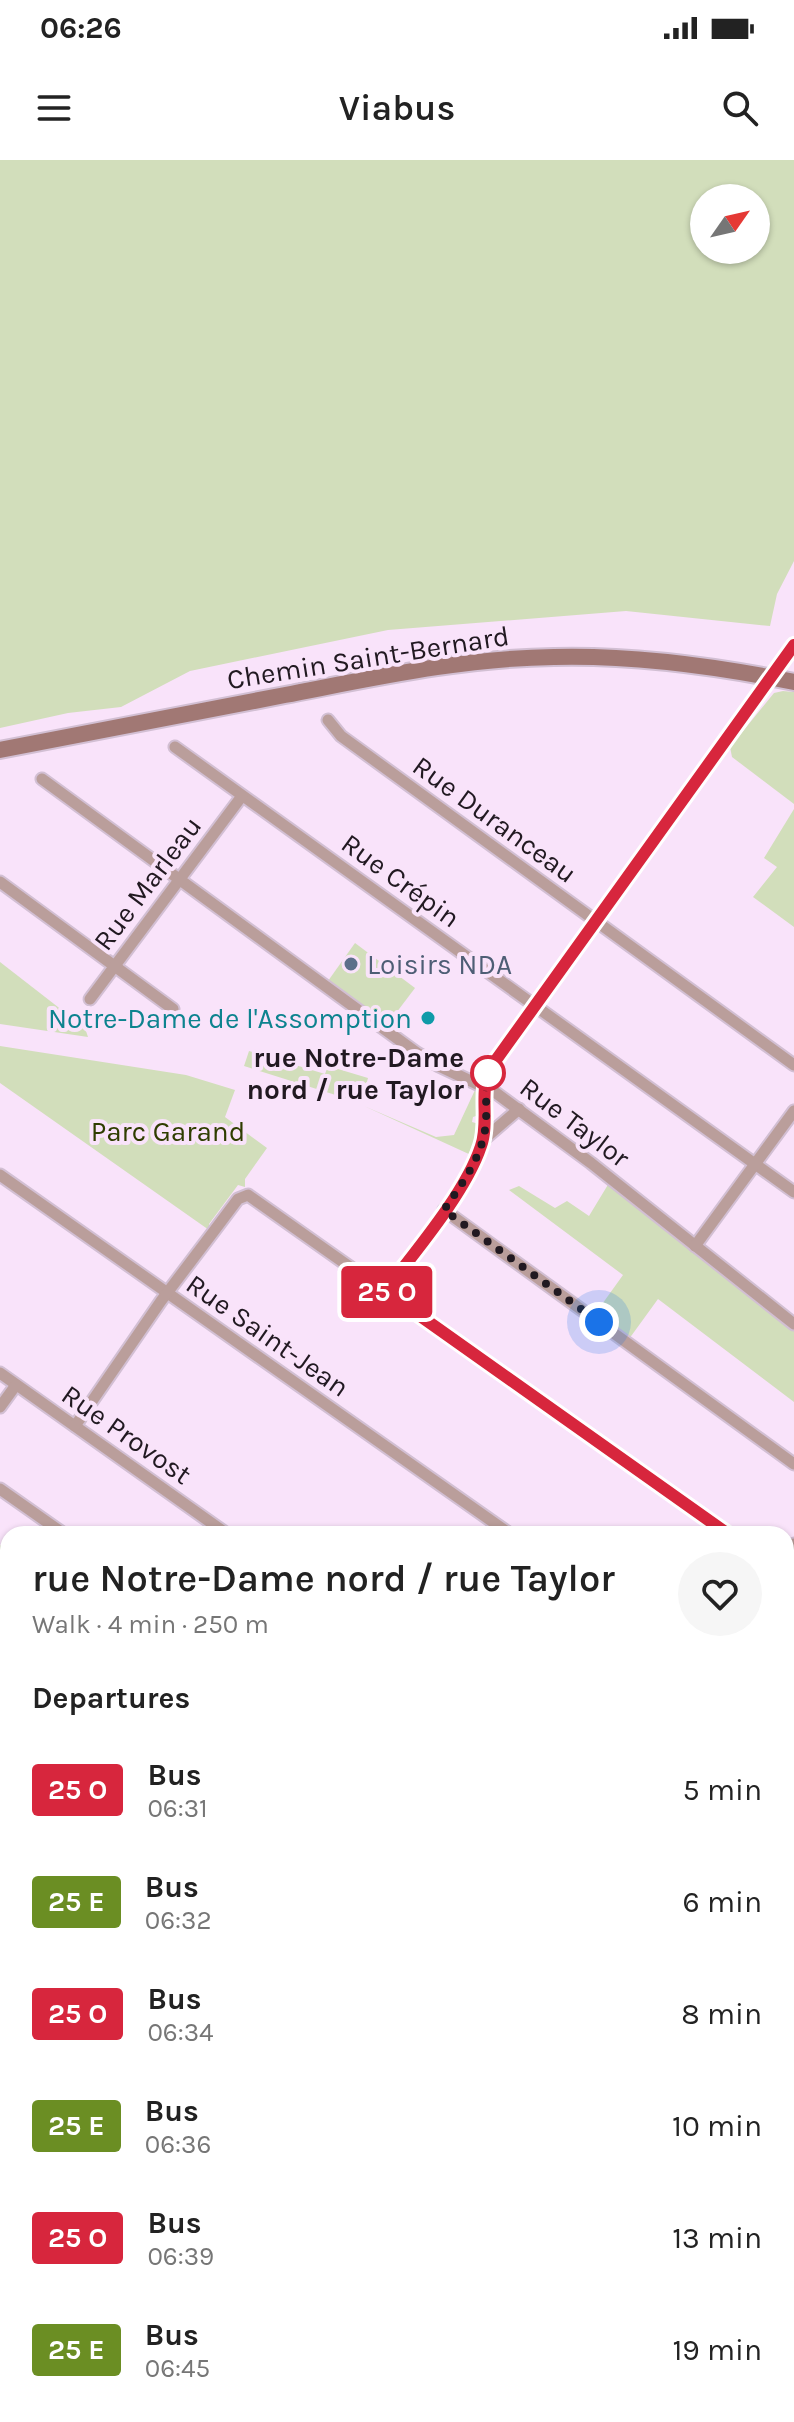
<!DOCTYPE html>
<html lang="en">
<head>
<meta charset="utf-8">
<style>
	body { margin:0; font-family:Karla,sans-serif; background:#f6f6f6; color:#222; height:100vh; display:flex; flex-direction:column; font-size:30px; white-space:nowrap }
	* { box-sizing:border-box; margin:0 }
	p { font-size:26px; color:#767676 }
	.icon { flex:none; width:44px; height:44px; fill:none; stroke:currentColor; stroke-width:2; stroke-linecap:round; stroke-linejoin:round }
	.map { position:relative; flex:1; overflow:hidden }
	.panel { position:absolute; left:0px; top:1366px; width:794px; height:896px; display:flex; flex-direction:column; background:#fff; border-radius:24px 24px 0 0; box-shadow:0 2px 6px #0004 }
	.panel>* { flex:none }
	.badge { padding:0 16px; border-radius:6px; font-size:28px; line-height:52px }
	.needle { width:52px; rotate:56deg }
	.fabs { position:absolute; left:690px; top:24px; display:grid; gap:16px }
	.fabs a { display:grid; place-items:center; width:80px; height:80px; border-radius:50%; background:#fff; box-shadow:0 2px 6px #0004; font-size:40px }
	.you { position:absolute; width:40px; height:40px; margin:-20px; border:6px solid #fff; border-radius:50%; background:#1a73e8; box-shadow:0 0 0 12px #1a73e833 }
	.map>.badge { position:absolute; translate:-50% -50%; box-shadow:0 0 0 4px #fff }
	h2 { padding:0 32px; font-size:30px; line-height:72px }
	.round { display:grid; place-items:center; flex:none; width:84px; height:84px; border-radius:42px; background:#f6f6f6 }
	.head { display:flex; align-items:center; justify-content:space-between; height:136px; padding:0 32px }
	h1 { font-size:38px; font-weight:600; line-height:60px }
	ul { padding:0; list-style:none }
	li { display:flex; align-items:center; gap:24px; height:112px; padding:0 32px }
	li div { flex:1 }
	li b { display:block; font-size:30px }
	li em { font-style:normal }
	li .badge { min-width:88px; font-weight:700; text-align:center }
	.status { display:flex; justify-content:space-between; align-items:center; height:56px; padding:0 40px; background:#fff; direction:ltr }
	.status svg { height:22px; fill:currentColor }
	header { display:flex; justify-content:space-between; align-items:center; height:104px; padding:0 32px; background:#fff; font-size:36px; font-weight:600 }
	.map>svg:first-child { display:block }
	.green { fill:#d2debb; fill-rule:evenodd }
	.water { fill:#8fd9e5 }
	.lines { fill:none; stroke-linecap:round; stroke-linejoin:round }
	.street-casing { stroke:#d2bfd3; stroke-width:15 }
	.secondary-casing { stroke:#d2bfd3; stroke-width:20 }
	.street { stroke:#ba9e9b; stroke-width:11 }
	.secondary { stroke:#a17874; stroke-width:16 }
	.line-casing { stroke:#fff; stroke-width:18 }
	.line { stroke:#d7263d; stroke-width:12 }
	.walk { stroke:#211921; stroke-width:8; stroke-dasharray:0 14.4 }
	.service-dot { fill:#5c6f8a; stroke:#f9e3fa; stroke-width:3 }
	.culture-dot { fill:#0f9aa8; stroke:#f9e3fa; stroke-width:3 }
	.stop-dot { fill:#fff; stroke:#d7263d; stroke-width:4 }
	.labels { text-anchor:middle; stroke-width:8; stroke-linejoin:round; paint-order:stroke }
	.street-label { font-size:28px; fill:#211921; stroke:#f9e3fa }
	.service-label { font-size:28px; fill:#4e5e75; stroke:#f9e3fa; text-anchor:start }
	.culture-label { font-size:28px; fill:#0d838f; stroke:#f9e3fa; text-anchor:end }
	.stop-label { font-size:28px; font-weight:bold; fill:#211921; stroke:#f9e3fa; text-anchor:end }
	.park-label { font-size:28px; fill:#2f3d00; stroke:#f9e3fa }
</style>
</head>
<body>
<div class="status"><b>06:26</b><svg viewBox="0 0 49 12"><path d="M0 12V9h3v3zM5 12V6h3v6zM10 12V3h3v9zM15 12V0h3v12zM26 1h20v11H26zM47 4h2v5h-2z"/></svg></div>
<header><svg class="icon" aria-label="menu" viewBox="0 0 24 24"><path d="M4 6h16M4 12h16M4 18h16"/></svg>Viabus<svg class="icon" aria-label="search" viewBox="0 0 24 24"><circle cx="10" cy="10" r="6"/><path d="M15 15l6 6"/></svg></header>
<div class="map">
<svg width="794" height="2262" viewBox="0 0 794 2262">
	<rect width="100%" height="100%" fill="#f9e3fa"/>
	<g class="green">
		<path d="M0 0H794V401L777 434 770 466 626 451 388 470 190 511 121 547 68 553 0 568ZM704 38H756V90H704Z"/>
		<polygon points="783,531 794,532 794,644 732,597 730,587 774,533"/>
		<polygon points="794,649 794,767 753,737 777,707 764,698"/>
		<polygon points="355,783 415,828 387,865 328,821"/>
		<polygon points="0,802 85,868 88,877 0,864"/>
		<polygon points="0,886 186,915 235,930 225,957 267,988 245,1019 245,1027 238,1025 209,1064 209,1070 0,923"/>
		<polygon points="249,891 325,914 328,906 368,918 361,943 244,906"/>
		<polygon points="475,930 479,939 479,955 473,957 472,962 479,964 471,995 364,946 436,977 454,975"/>
		<polygon points="609,1023 794,1171 794,1242 658,1139 629,1179 595,1154 623,1115 509,1030 519,1026 555,1048 567,1041 589,1056"/>
		<polygon points="0,1385 8,1391 8,1479 0,1473"/>
		<polygon points="794,2025 794,2262 508,2262 504,2254 786,2254 786,2067 793,2065 790,2041 793,2038"/>
	</g>
	<g class="water">
		<polygon points="794,1707 794,2002 786,2002 786,1709"/>
		<polygon points="8,1786 8,2254 185,2254 182,2262 0,2262 0,1790"/>
	</g>
	<g class="lines">
		<defs>
			<g id="street">
				<polyline points="328,560 341,576 794,905"/>
				<polyline points="175,587 794,1032"/>
				<polyline points="42,619 417,893 439,906 496,933 591,1003 794,1164"/>
				<polyline points="0,722 173,849"/>
				<polyline points="90,839 242,636"/>
				<polyline points="483,980 519,949"/>
				<polyline points="0,1015 510,1374"/>
				<polyline points="444,1050 794,1304"/>
				<polyline points="695,1086 794,951"/>
				<path d="M385 1131C415 1092 466 1031 481 986 491 957 479 927 495 901L794 485"/>
				<polyline points="0,1213 227,1374"/>
				<polyline points="0,1247 16,1225"/>
				<polyline points="75,1266 161,1141 214,1071 238,1039 248,1035 728,1374"/>
				<polyline points="0,1329 64,1374"/>
				<polyline points="786,1390 794,1384"/>
				<polyline points="0,1537 8,1543"/>
				<polyline points="0,1665 8,1671"/>
				<polyline points="444,2254 448,2262"/>
			</g>
			<g id="secondary">
				<path d="M0 590C95 572 190 554 285 535 374 518 463 498 554 497 635 495 715 506 794 522"/>
				<polyline points="786,1501 794,1496"/>
				<polyline points="0,1776 8,1772"/>
				<polyline points="786,2019 794,2019"/>
				<polyline points="315,2254 319,2262"/>
				<polyline points="200,2262 203,2254"/>
			</g>
		</defs>
		<use href="#street" class="street-casing"/>
		<use href="#secondary" class="secondary-casing"/>
		<use href="#street" class="street"/>
		<use href="#secondary" class="secondary"/>
	</g>
	<g class="lines">
		<defs>
			<path id="line" d="M728 1374 385 1131C415 1092 466 1032 481 986 490 961 478 930 491 907L794 485"/>
		</defs>
		<use href="#line" class="line-casing"/>
		<use href="#line" class="line"/>
		<path class="walk" d="M488 913C484 932 488 951 485 970 480 1000 461 1025 444 1050L599 1162"/>
	</g>
	<circle class="service-dot" cx="351" cy="804" r="8"/>
	<circle class="culture-dot" cx="428" cy="858" r="8"/>
	<circle class="stop-dot" cx="488" cy="913" r="16"/>
	<g class="labels">
		<g class="street-label">
			<text transform="translate(368 497) rotate(-9)" y="10">Chemin Saint-Bernard</text>
			<text transform="translate(495 659) rotate(36)" y="10">Rue Duranceau</text>
			<text transform="translate(401 720) rotate(36)" y="10">Rue Crépin</text>
			<text transform="translate(147 723) rotate(-53)" y="10">Rue Marleau</text>
			<text transform="translate(575 962) rotate(37)" y="10">Rue Taylor</text>
			<text transform="translate(268 1175) rotate(35)" y="10">Rue Saint-Jean</text>
			<text transform="translate(127 1274) rotate(35)" y="10">Rue Provost</text>
		</g>
		<g class="service-label">
			<text x="367" y="814">Loisirs NDA</text>
		</g>
		<g class="culture-label">
			<text x="412" y="868">Notre-Dame de l'Assomption</text>
		</g>
		<g class="stop-label">
			<text x="464" y="907">rue Notre-Dame<tspan x="464" dy="32">nord / rue Taylor</tspan></text>
		</g>
		<g class="park-label">
			<text x="168" y="981">Parc Garand</text>
		</g>
	</g>
</svg>
<div class="fabs">
<a><svg class="needle" viewBox="-14 -14 28 28"><path d="M0-13l5 13h-10z" fill="#e53935"/><path d="M0 13l5-13h-10z" fill="#767676"/></svg></a>
</div>
<div class="you" style="left:599px;top:1162px"></div>
<b class="badge" style="left:387px;top:1132px;background:#d7263d;color:#fff">25 O</b>
<section class="panel">
<div class="head"><div><h1>rue Notre-Dame nord / rue Taylor</h1><p>Walk · 4 min · 250 m</p></div><a class="round"><svg class="icon" aria-label="heart" viewBox="0 0 24 24"><path d="M12 20l-8-8c-3-5 5-10 8-4 3-6 11-1 8 4z"/></svg></a></div>
<h2>Departures</h2>
<ul>
<li><span class="badge" style="background:#d7263d;color:#fff">25 O</span><div><b>Bus</b><p>06:31</p></div><em>5 min</em></li>
<li><span class="badge" style="background:#6b8e23;color:#fff">25 E</span><div><b>Bus</b><p>06:32</p></div><em>6 min</em></li>
<li><span class="badge" style="background:#d7263d;color:#fff">25 O</span><div><b>Bus</b><p>06:34</p></div><em>8 min</em></li>
<li><span class="badge" style="background:#6b8e23;color:#fff">25 E</span><div><b>Bus</b><p>06:36</p></div><em>10 min</em></li>
<li><span class="badge" style="background:#d7263d;color:#fff">25 O</span><div><b>Bus</b><p>06:39</p></div><em>13 min</em></li>
<li><span class="badge" style="background:#6b8e23;color:#fff">25 E</span><div><b>Bus</b><p>06:45</p></div><em>19 min</em></li>
</ul>
</section>
</div>
</body>
</html>
